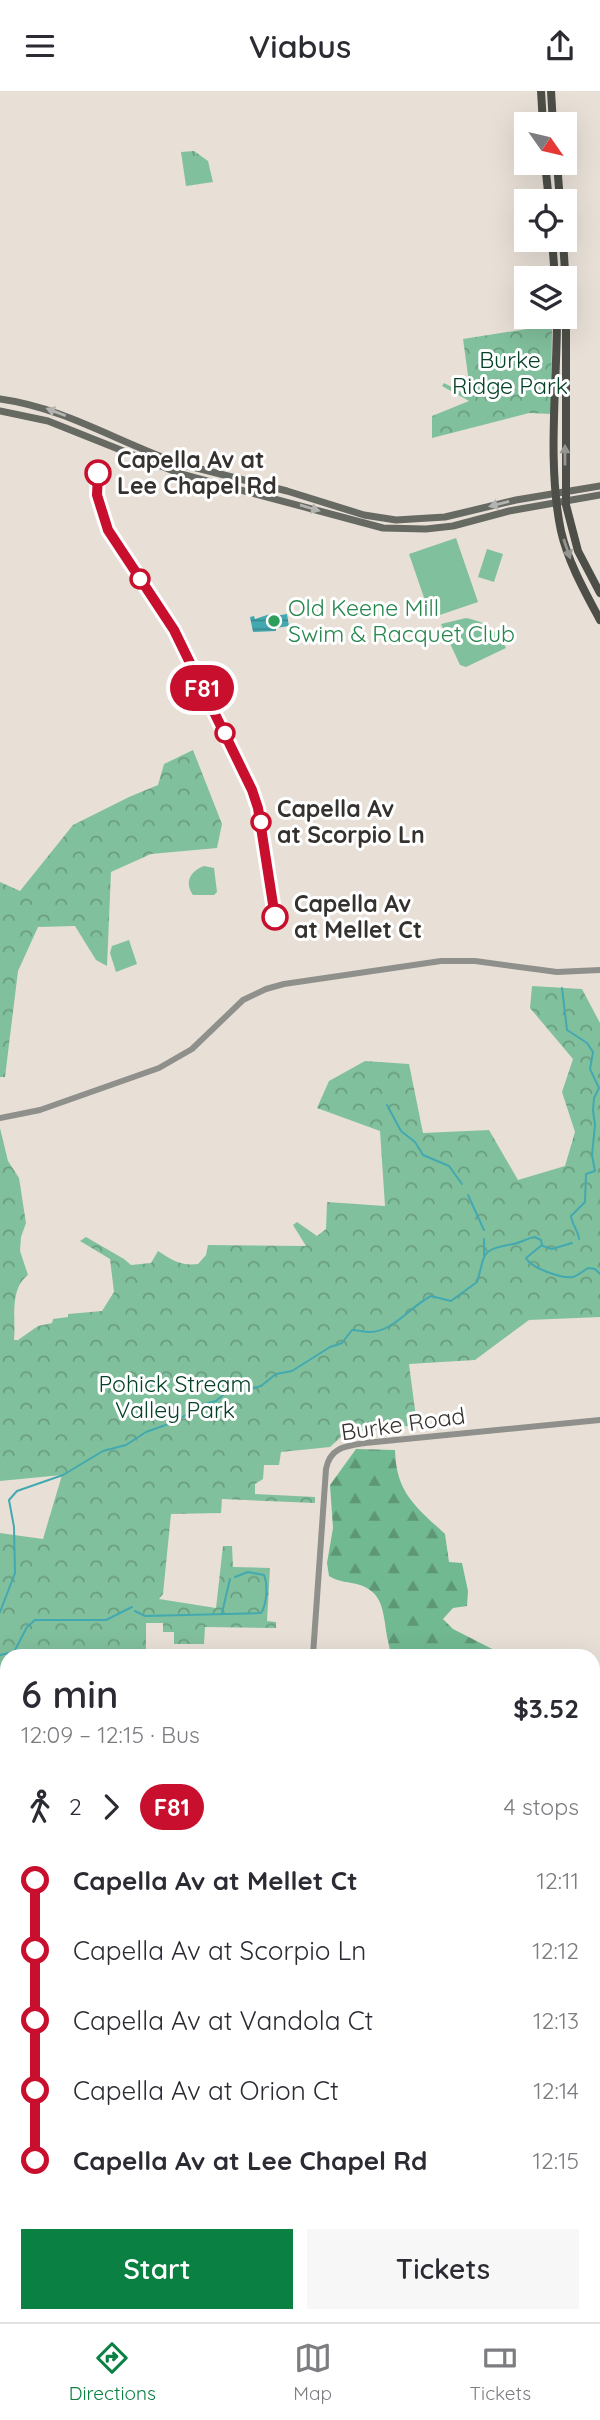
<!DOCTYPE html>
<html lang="en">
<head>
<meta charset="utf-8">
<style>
	body { margin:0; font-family:Quicksand,sans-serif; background:#f7f7f7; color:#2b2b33; height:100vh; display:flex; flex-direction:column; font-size:26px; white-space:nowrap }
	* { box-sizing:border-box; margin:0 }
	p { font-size:23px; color:#7c7c81 }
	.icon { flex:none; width:38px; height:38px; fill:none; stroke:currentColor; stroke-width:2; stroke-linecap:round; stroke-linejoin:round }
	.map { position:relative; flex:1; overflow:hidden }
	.details { position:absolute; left:0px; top:1558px; width:600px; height:674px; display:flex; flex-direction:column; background:#fff; border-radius:21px 21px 0 0; box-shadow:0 7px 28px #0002 }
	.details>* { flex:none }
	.badge { padding:0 14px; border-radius:23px; font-size:24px; line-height:46px }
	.needle { width:46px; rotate:124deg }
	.controls { position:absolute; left:514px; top:21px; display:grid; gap:14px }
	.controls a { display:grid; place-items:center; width:63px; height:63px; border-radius:0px; background:#fff; box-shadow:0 7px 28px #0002; font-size:35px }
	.map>.badge { position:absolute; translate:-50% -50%; box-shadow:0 0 0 4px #fff }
	.legs { display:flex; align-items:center; gap:10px; height:77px; padding:0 21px; font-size:23px }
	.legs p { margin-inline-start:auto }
	.summary { display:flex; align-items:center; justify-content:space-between; height:119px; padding:0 21px }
	h1 { font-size:38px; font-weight:600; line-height:52px }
	.primary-button { display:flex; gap:14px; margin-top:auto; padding:14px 21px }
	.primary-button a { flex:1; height:80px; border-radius:0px; background:#0b8043; color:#fff; font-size:28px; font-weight:600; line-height:80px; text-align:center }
	.primary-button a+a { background:#f7f7f7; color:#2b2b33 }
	ul { padding:0 21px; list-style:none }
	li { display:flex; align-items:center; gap:24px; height:70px; font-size:26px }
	li i { display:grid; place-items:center; width:10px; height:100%; margin:0 9px; background:currentColor }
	li i::after { content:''; width:18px; height:18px; margin:-9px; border:5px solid; border-radius:50%; background:#fff }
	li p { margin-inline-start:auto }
	li:first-child i { background:linear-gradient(#0000 50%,currentColor 0) }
	li:last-child i { background:linear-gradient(currentColor 50%,#0000 0) }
	header { display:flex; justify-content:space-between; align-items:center; height:91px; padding:0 21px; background:#fff; font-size:32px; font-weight:600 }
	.tabs { display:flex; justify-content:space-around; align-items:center; height:98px; border-top:2px solid #e1e1e2; background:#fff; font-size:19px; color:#7c7c81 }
	.tabs a { display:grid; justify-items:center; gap:4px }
	.tabs .active { color:#0b8043 }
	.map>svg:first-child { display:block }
	.grass { fill:url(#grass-tufts) }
	.forest { fill:url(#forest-firs) }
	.park { fill:url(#park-crowns) }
	.pitch { fill:#81c09c }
	.water { fill:url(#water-rules) }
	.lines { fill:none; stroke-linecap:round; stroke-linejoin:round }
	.stream { stroke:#43a9b1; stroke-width:2 }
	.tertiary { stroke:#8f908c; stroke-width:6 }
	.secondary { stroke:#676963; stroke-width:7 }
	.primary { stroke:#4c4e47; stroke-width:8 }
	.rail-casing { stroke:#837e78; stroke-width:4.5 }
	.rail { stroke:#fff; stroke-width:2; stroke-dasharray:5; stroke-linecap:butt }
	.oneway { fill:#b3b4b1 }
	.oneway2 { fill:#949591 }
	.line-1-casing { stroke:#fff; stroke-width:16 }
	.line-1 { stroke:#c8102e; stroke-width:10 }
	.stop-1-dot { fill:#fff; stroke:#c8102e; stroke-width:3.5 }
	.leisure-dot { fill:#2e9e5b; stroke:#fff; stroke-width:2.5 }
	.labels { text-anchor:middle; stroke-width:6; stroke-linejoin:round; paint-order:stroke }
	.park-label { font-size:23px; fill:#064228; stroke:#fff }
	.stop-label { font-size:23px; font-weight:bold; fill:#34312e; stroke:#fff; text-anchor:start }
	.leisure-label { font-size:23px; fill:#27864d; stroke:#fff; text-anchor:start }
	.street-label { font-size:23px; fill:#34312e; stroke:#fff }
</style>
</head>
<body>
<header><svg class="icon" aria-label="menu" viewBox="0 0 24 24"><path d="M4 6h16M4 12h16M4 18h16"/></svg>Viabus<svg class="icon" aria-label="share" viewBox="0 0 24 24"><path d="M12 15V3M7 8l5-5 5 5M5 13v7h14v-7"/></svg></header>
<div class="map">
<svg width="600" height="2231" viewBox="0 0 600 2231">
	<defs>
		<pattern id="grass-tufts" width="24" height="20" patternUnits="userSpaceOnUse" patternTransform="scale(1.75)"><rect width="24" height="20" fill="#81c09c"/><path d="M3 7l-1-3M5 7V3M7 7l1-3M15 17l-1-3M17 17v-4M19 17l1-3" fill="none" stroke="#6a9d80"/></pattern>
		<pattern id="forest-firs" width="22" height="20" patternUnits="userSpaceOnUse" patternTransform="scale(1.75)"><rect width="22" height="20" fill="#71b990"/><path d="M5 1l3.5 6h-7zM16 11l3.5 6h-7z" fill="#5e9776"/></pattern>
		<pattern id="park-crowns" width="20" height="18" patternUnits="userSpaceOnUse" patternTransform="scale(1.75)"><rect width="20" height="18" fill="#81c09c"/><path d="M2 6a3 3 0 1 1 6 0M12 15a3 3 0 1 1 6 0" fill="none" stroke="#6a9d80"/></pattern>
		<pattern id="water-rules" width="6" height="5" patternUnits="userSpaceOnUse" patternTransform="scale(1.75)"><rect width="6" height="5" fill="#43a9b1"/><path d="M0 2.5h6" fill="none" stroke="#398a90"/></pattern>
	</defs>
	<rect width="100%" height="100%" fill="#e8e0d7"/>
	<polygon class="grass" points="194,60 208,70 213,91 186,95 181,61"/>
	<g class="forest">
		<path d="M356 1358 395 1359C396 1402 416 1416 445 1443L449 1471 462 1472 468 1500 467 1515 453 1517 443 1528 453 1538 504 1564H391C389 1554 386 1543 385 1532 382 1513 379 1501 360 1494 348 1490 340 1492 329 1485L327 1472 333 1437 330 1394Z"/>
		<polygon points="0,2126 7,2128 7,2224 385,2224 382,2227 223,2231 0,2231"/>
	</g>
	<g class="park">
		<polygon points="552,234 551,323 529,322 432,347 432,325 469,310 442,295 444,292 471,306 463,248"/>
		<polygon points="193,659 222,733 217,757 151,763 111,781 107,875 96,869 75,835 38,836 18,880 5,986 0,986 0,791 20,800 73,734 129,706 158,694 164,673"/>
		<path d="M532 895 582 898 600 932V1226L529 1229 475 1269 409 1273 417 1334 353 1341 341 1346 330 1356 281 1361 279 1374H264L263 1388 255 1393V1403L315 1406V1412L222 1408 221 1422 171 1423 163 1503 159 1508 216 1517 223 1455H232L233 1476 270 1477 267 1530 276 1531V1537L205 1536 204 1553H174V1541H163V1532H146V1564H7V1670L0 1675V1442L43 1448 62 1384 0 1390V1037L8 1070 19 1087 26 1132 21 1146 20 1160 28 1184C9 1198 16 1229 14 1249H18L38 1235 52 1232 53 1228 68 1226V1223L102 1220 114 1201 110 1168 80 1150 86 1146 124 1168 131 1174 151 1172 158 1160C172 1169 181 1175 198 1173L206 1164 208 1154 306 1155 293 1134 297 1131 317 1145 326 1138 327 1111 385 1115 380 1040 317 1017 329 990 365 970 409 973 423 1042 489 1039 518 1089 565 1075 575 1041 562 1001 573 968 530 917Z"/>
	</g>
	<g class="pitch">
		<polygon points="456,447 478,511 431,527 409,463"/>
		<polygon points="487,458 503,463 494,491 478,486"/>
		<path d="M466 527C486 531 497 539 506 557L466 576 460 574 441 533Z"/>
		<path d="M204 775 214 777 217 801 214 804H193C184 792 190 780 204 775Z"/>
		<polygon points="129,849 137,873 116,881 110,862 112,855"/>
	</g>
	<polygon class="water" points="273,522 274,525 287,523 289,535 276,537 276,540 253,541 250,526 254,525 255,528"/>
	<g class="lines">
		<g class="stream">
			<path d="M562 897 567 939 587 952 593 961 590 978 599 997 594 1007 593 1020 595 1034 592 1064 595 1080 586 1083 585 1111 571 1125C572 1134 578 1139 579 1148"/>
			<polyline points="387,1014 401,1040 415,1051 423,1064 449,1075 462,1093"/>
			<polyline points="468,1104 484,1139"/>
			<polyline points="484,1148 484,1164"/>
			<polyline points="543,1155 552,1158 572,1152"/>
			<path d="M135 1520 145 1525 261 1522C267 1513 268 1494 264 1484L248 1481 235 1486"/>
			<path d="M0 1521 15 1482 14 1436 9 1409 17 1400 63 1384 103 1360 126 1354 146 1341 174 1331 204 1313 216 1310 229 1299 243 1300 261 1295 276 1283 292 1280 330 1256 342 1252 352 1239C358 1239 363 1241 369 1241 392 1242 412 1214 431 1205L451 1210 477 1191C486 1162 479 1159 513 1153 521 1152 527 1147 535 1146L541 1149 542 1154 526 1167C531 1177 562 1188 573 1186 579 1184 583 1180 588 1177L595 1178 600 1183"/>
			<polyline points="222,1522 230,1488"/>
			<polyline points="0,1564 14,1561 27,1536 35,1529 106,1529 132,1516"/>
			<polyline points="0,1588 7,1589"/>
			<polyline points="448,2224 453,2230"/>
		</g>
		<g class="tertiary">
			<polyline points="0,1027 40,1019 159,977 192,958 243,909 266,898 284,893 441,870 475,870 557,881 600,879"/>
			<path d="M313 1564 326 1378C330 1356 346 1355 365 1352L600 1329"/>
			<polyline points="467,2231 469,2224"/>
		</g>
		<g class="secondary">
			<path d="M0 308C66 317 119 352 181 373L287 400 364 424 396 429 445 426 516 409 600 395"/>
			<polyline points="0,320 48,330 181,383 383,437 426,438 453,435 509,420 600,404"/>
		</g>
		<g class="primary">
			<polyline points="541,0 543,33"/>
			<polyline points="551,0 553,33"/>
			<polyline points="545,72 549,110"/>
			<polyline points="557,72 560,110"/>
			<polyline points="552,149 555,187"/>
			<polyline points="563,149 566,196 566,414 578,460 600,502"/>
			<path d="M557 226C557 295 547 373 561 440 568 471 585 501 600 529"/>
		</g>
		<defs>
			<g id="rail">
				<polyline points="593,1842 600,1825"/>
				<polyline points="484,2231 486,2224"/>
			</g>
		</defs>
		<use href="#rail" class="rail-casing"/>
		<use href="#rail" class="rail"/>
	</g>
	<defs><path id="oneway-solid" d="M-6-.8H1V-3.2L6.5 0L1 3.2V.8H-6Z" transform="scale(1.75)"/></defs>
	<g class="oneway">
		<use href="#oneway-solid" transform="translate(56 321) rotate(-159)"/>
		<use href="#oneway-solid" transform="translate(499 413) rotate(166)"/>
		<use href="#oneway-solid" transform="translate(310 417) rotate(17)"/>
	</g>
	<g class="oneway2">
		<use href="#oneway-solid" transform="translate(565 364) rotate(-90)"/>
		<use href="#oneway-solid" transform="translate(567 458) rotate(71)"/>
	</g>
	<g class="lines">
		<defs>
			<polyline id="line-1" points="98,382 97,404 108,439 174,539 252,699 258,717 275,826"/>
		</defs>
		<use href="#line-1" class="line-1-casing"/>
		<use href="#line-1" class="line-1"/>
	</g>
	<g class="stop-1-dot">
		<circle cx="98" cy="382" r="12"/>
		<circle cx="140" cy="488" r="9"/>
		<circle cx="225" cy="642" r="9"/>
		<circle cx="261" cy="731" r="9"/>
		<circle cx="275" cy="826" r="12"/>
	</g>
	<circle class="leisure-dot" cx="274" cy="530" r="7"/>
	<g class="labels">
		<g class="park-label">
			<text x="510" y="277">Burke<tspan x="510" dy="26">Ridge Park</tspan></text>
			<text x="175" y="1301">Pohick Stream<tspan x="175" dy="26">Valley Park</tspan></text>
		</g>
		<g class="stop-label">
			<text x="117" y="377">Capella Av at<tspan x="117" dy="26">Lee Chapel Rd</tspan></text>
			<text x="277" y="726">Capella Av<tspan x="277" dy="26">at Scorpio Ln</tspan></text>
			<text x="294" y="821">Capella Av<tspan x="294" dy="26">at Mellet Ct</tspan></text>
		</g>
		<g class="leisure-label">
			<text x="288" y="525">Old Keene Mill<tspan x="288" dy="26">Swim &amp; Racquet Club</tspan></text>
		</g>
		<g class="street-label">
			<text transform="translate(403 1333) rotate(-8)" y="8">Burke Road</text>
		</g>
	</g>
</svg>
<div class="controls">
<a><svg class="needle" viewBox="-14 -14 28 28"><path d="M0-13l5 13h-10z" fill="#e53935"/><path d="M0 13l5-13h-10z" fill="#7c7c81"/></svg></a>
<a><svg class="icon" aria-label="locate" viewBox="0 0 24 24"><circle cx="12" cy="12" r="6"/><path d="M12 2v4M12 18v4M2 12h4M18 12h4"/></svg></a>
<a><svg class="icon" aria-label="layers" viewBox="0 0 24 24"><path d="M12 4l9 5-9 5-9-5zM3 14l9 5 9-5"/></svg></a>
</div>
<b class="badge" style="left:202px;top:597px;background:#c8102e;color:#fff">F81</b>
<section class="details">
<div class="summary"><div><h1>6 min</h1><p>12:09 – 12:15 · Bus</p></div><b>$3.52</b></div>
<div class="legs"><svg class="icon" aria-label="walk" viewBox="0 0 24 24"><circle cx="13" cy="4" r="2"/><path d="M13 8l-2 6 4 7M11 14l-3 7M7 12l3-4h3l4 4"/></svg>2<svg class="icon" aria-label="forward" viewBox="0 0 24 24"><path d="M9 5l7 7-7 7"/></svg><b class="badge" style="background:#c8102e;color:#fff">F81</b><p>4 stops</p></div>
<ul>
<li><i style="color:#c8102e"></i><b>Capella Av at Mellet Ct</b><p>12:11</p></li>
<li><i style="color:#c8102e"></i><span>Capella Av at Scorpio Ln</span><p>12:12</p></li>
<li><i style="color:#c8102e"></i><span>Capella Av at Vandola Ct</span><p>12:13</p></li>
<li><i style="color:#c8102e"></i><span>Capella Av at Orion Ct</span><p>12:14</p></li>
<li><i style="color:#c8102e"></i><b>Capella Av at Lee Chapel Rd</b><p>12:15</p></li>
</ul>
<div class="primary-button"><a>Start</a><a>Tickets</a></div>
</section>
</div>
<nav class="tabs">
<a class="active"><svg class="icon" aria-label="directions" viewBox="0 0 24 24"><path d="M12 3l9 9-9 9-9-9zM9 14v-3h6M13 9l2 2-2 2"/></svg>Directions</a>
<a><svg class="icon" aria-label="map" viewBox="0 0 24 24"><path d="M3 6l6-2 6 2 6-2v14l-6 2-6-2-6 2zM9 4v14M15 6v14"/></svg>Map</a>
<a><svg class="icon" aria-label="tickets" viewBox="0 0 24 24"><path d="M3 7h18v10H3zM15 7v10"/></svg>Tickets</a>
</nav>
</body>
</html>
